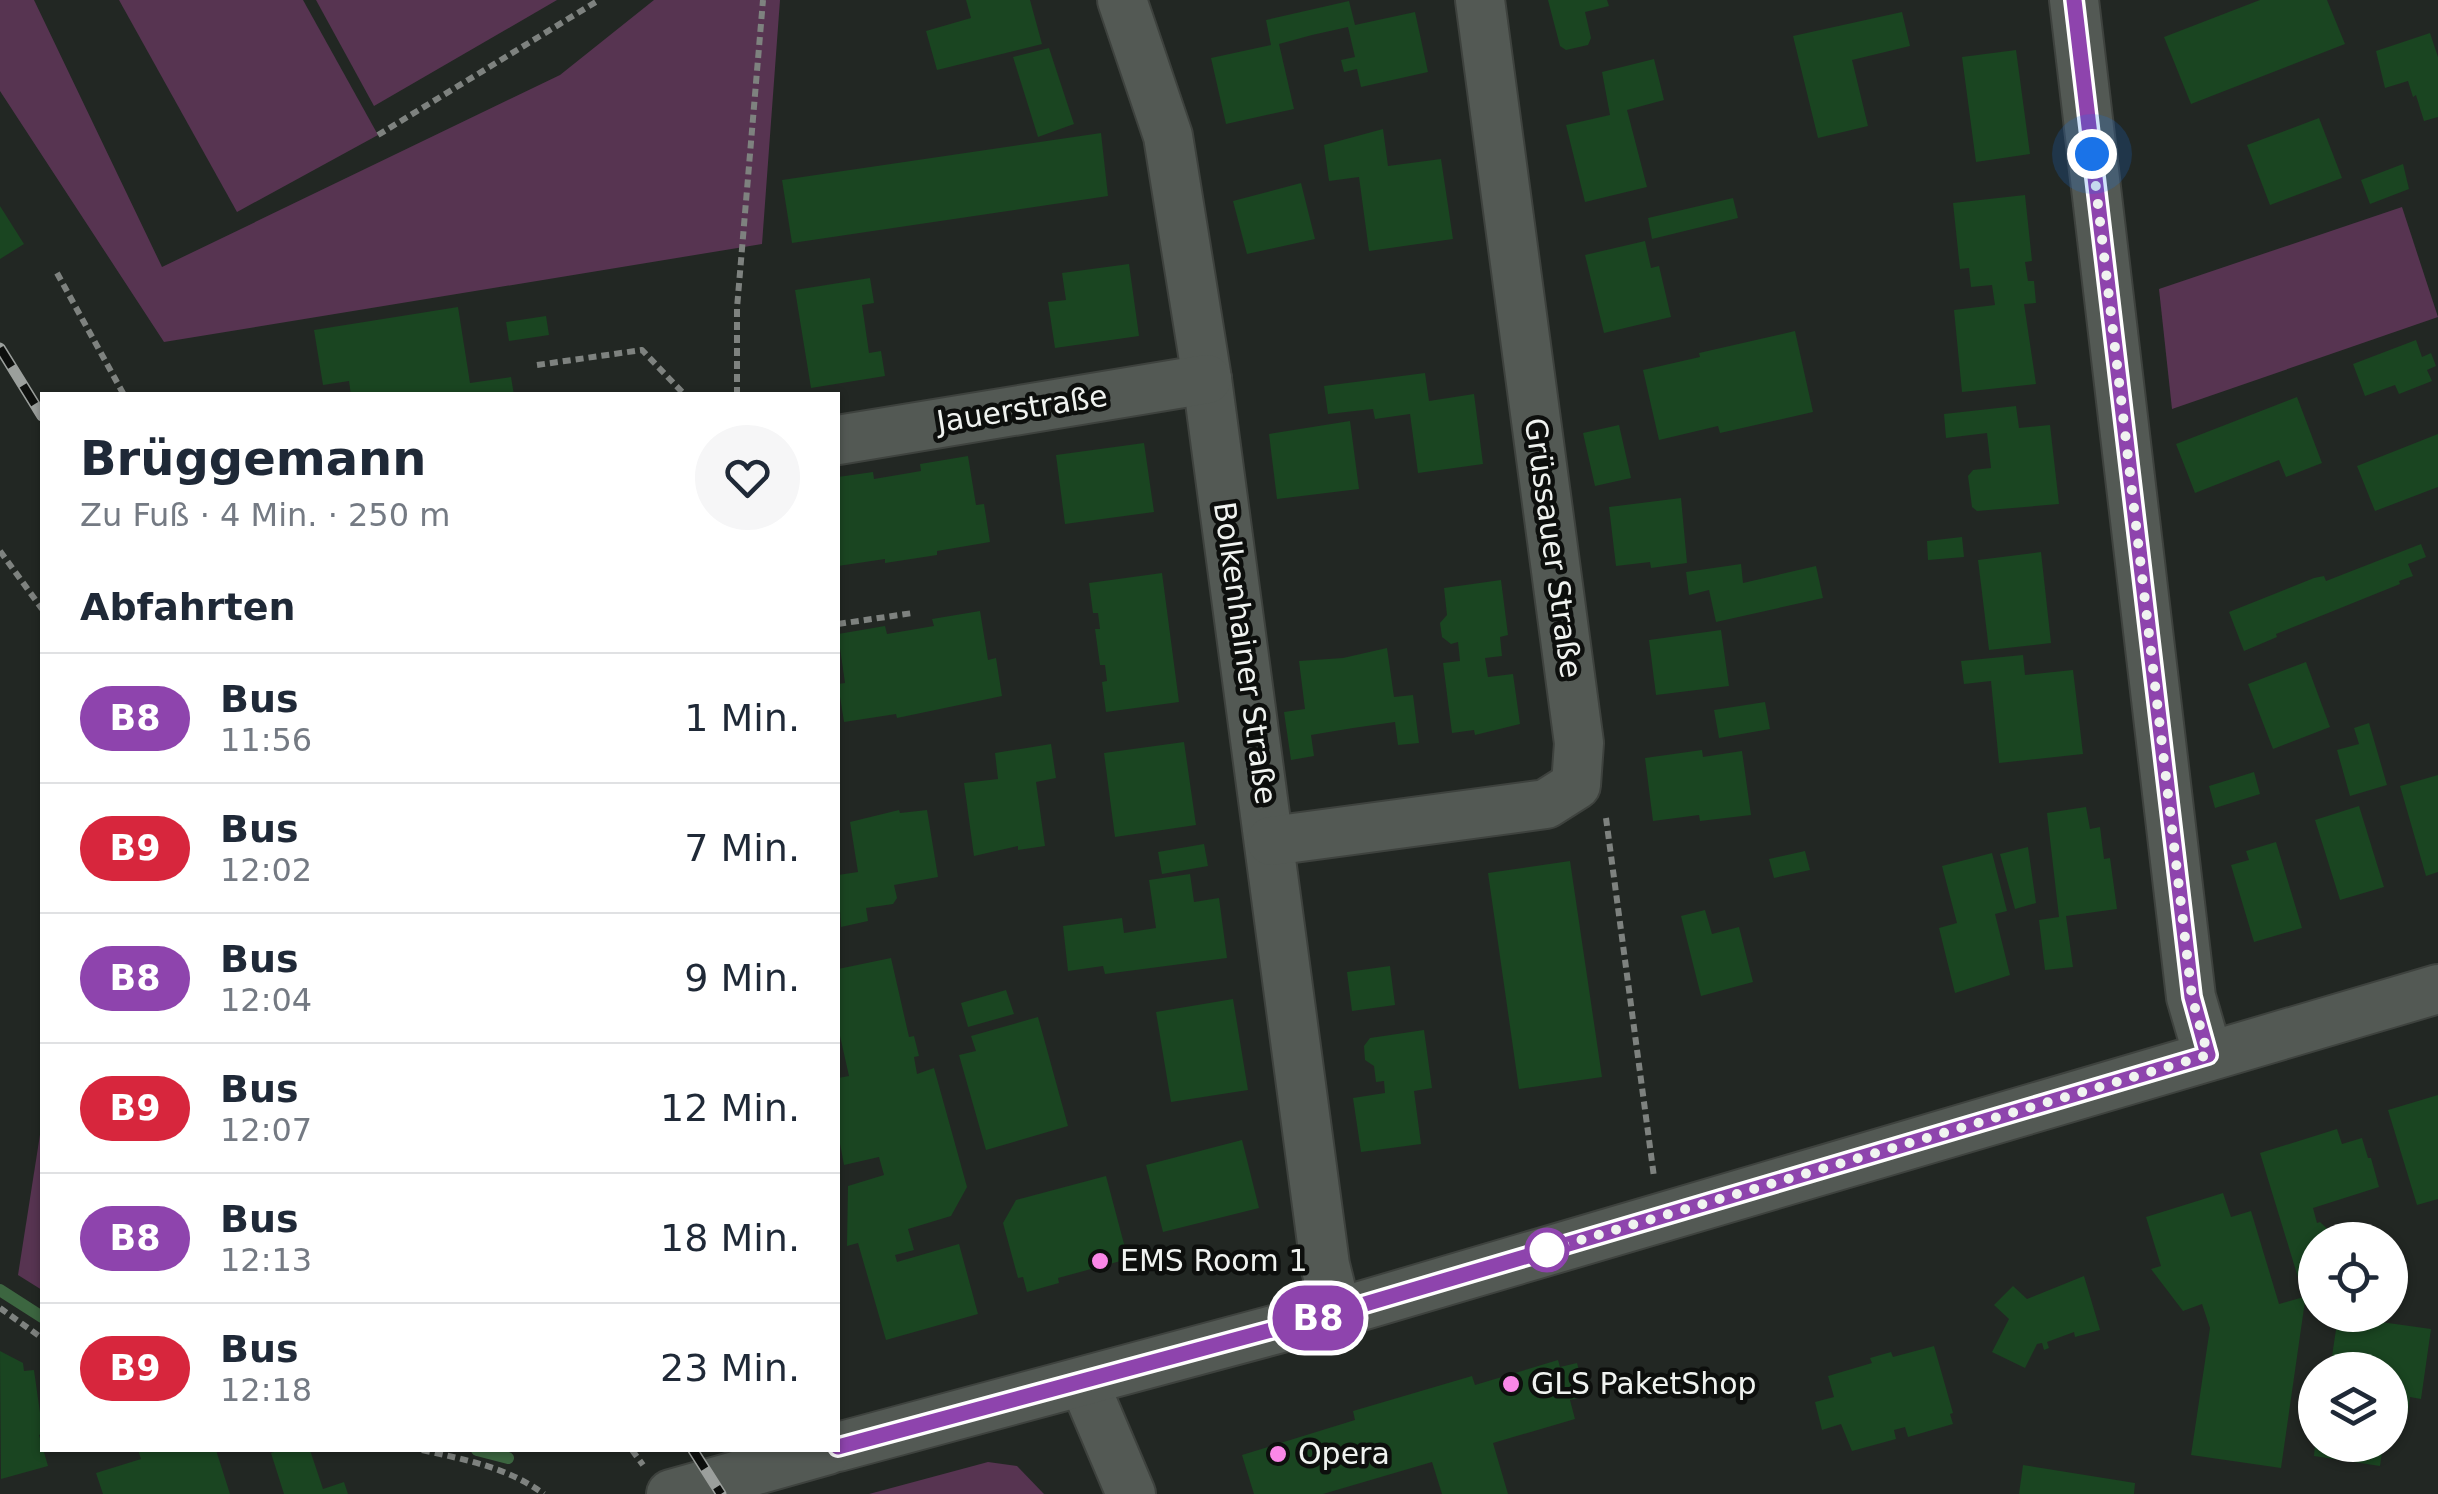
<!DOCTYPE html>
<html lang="de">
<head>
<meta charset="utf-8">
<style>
	body { margin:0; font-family:"DejaVu Sans",sans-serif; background:#f6f6f7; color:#1f2937; height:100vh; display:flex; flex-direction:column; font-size:38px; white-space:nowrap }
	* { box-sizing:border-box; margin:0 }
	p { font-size:32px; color:#747a83 }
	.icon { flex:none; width:55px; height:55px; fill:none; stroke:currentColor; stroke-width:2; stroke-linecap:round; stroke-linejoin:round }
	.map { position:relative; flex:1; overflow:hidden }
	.details { position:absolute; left:40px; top:392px; width:800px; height:1060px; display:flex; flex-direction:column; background:#fff; border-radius:0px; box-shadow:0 2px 8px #0004 }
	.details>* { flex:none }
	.badge { padding:0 20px; border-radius:32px; font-size:35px; line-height:65px }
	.fabs { position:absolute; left:2298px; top:1222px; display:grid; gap:20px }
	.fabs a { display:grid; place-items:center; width:110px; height:110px; border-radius:50%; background:#fff; box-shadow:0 2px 8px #0004; font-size:50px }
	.you { position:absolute; width:50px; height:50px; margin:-25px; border:8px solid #fff; border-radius:50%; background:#1a73e8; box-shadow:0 0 0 15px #1a73e833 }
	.map>.badge { position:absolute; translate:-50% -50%; box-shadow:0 0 0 5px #fff }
	h2 { padding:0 40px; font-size:38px; line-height:90px }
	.round { display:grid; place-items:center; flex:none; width:105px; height:105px; border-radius:52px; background:#f6f6f7 }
	.head { display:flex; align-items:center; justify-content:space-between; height:170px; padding:0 40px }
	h1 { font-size:48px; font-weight:600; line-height:75px }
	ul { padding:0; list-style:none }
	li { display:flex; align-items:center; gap:30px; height:130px; padding:0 40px; border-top:2px solid #e0e1e3 }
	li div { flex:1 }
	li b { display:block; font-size:38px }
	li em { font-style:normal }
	li .badge { min-width:110px; font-weight:700; text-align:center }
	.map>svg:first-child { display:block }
	.green { fill:#573451 }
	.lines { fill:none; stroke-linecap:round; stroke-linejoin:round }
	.stream { stroke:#3c6640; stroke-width:12 }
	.building { fill:#1a4521 }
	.minor-casing { stroke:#3e423e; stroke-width:52 }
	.path { stroke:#7e827f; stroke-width:6; stroke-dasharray:8 5; stroke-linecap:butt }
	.minor { stroke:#535954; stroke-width:48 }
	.rail-casing { stroke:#9b9f9c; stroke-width:11 }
	.rail { stroke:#0d0f0d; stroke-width:8; stroke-dasharray:22; stroke-linecap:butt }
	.line-casing { stroke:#fff; stroke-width:22 }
	.line { stroke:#8e44ad; stroke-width:15 }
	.walk { stroke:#f0f3f0; stroke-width:10; stroke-dasharray:0 18 }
	.stop-dot { fill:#fff; stroke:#8e44ad; stroke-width:5 }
	.poi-dot { fill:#fa87e7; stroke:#0d0f0d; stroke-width:4 }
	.labels { text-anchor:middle; stroke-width:9; stroke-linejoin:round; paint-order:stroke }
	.street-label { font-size:30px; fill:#f0f3f0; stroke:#0d0f0d }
	.poi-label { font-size:30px; fill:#f0f3f0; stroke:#0d0f0d; text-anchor:start }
</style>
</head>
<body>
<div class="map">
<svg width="2438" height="1494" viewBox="0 0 2438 1494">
	<rect width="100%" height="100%" fill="#222723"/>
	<g class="green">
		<polygon points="0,0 34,0 162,267 560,75 654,0 780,0 762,244 164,342 0,91"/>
		<polygon points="119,0 303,0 378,135 237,212"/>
		<polygon points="316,0 557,0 374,106"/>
		<polygon points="2402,207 2438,317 2172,409 2159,289"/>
		<polygon points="42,1122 42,1290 18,1275"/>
		<polygon points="988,1462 1017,1466 1044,1494 869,1494"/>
	</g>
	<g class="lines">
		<g class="stream">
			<polyline points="0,1290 42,1317"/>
			<polyline points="477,1450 508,1458"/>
		</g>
	</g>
	<g class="building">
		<polygon points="966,0 1030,0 1042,44 937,70 926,31 971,18"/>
		<polygon points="1548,0 1607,0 1609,6 1585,12 1591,38 1588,45 1566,50 1560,46"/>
		<polygon points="2260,0 2327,0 2345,44 2191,104 2164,37"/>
		<polygon points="1349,1 1355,25 1415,12 1428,72 1361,87 1357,69 1344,72 1341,60 1355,57 1348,27 1312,35 1279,44 1294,109 1226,124 1211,58 1271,45 1266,20"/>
		<polygon points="1902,12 1910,46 1852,60 1868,126 1818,138 1793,36"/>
		<polygon points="2430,33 2438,57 2438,117 2424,121 2416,95 2413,97 2408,81 2385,88 2376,51"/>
		<polygon points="1049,48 1074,124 1038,137 1013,57"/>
		<polygon points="2016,50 2030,154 1976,162 1962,57"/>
		<polygon points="1654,59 1664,100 1627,110 1647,187 1585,202 1566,125 1610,115 1602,72"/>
		<polygon points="2319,118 2342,178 2270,205 2247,145"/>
		<polygon points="1383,129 1388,166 1441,159 1453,239 1369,251 1359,177 1329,181 1324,145"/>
		<polygon points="1101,133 1108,196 792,243 782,180"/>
		<polygon points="2403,164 2409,189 2370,204 2361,180"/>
		<polygon points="1301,183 1315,239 1247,254 1233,201"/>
		<polygon points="2025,195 2032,261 2025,262 2028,281 2034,281 2036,303 2024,304 2036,384 1962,392 1954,310 1995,305 1992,285 1971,287 1969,268 1960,269 1953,203"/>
		<polygon points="1733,198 1738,218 1652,239 1648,218"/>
		<polygon points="0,206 24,244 0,259"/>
		<polygon points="1645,241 1651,268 1659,266 1671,317 1604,333 1585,255"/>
		<polygon points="1129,264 1139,336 1055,348 1048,302 1066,300 1062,273"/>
		<polygon points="870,278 874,303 862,305 869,353 881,351 885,376 811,388 795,290"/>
		<polygon points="458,307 470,383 511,377 514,395 351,395 349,381 323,385 314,330"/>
		<polygon points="546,316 549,335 509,341 506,322"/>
		<polygon points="1795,331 1813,412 1720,433 1718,426 1659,440 1643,370 1700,357 1699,353"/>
		<polygon points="2416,340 2422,357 2431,353 2436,366 2427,370 2432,381 2399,394 2395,385 2365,396 2353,364"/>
		<polygon points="1425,373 1429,401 1474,394 1483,464 1418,473 1410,414 1375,419 1373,409 1328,414 1324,386"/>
		<polygon points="2297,397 2322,463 2286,477 2279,460 2195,493 2176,444"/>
		<polygon points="2016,406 2019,428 2050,425 2059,504 1977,511 1972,507 1968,476 1973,470 1991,468 1987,433 1946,438 1944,414"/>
		<polygon points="1350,421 1359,489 1277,499 1269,434"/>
		<polygon points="1619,425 1631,478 1595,486 1583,433"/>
		<polygon points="2438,434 2438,487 2375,511 2357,466"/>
		<polygon points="1144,443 1154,512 1065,524 1056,455"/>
		<polygon points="968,456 976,505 984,504 990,542 937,551 937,555 885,563 885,559 838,566 838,477 873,472 874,479 921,471 920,464"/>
		<polygon points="1681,498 1687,563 1651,568 1650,562 1616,566 1609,507"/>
		<polygon points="1962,537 1964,557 1928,560 1927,541"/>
		<polygon points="2421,544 2426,557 2408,564 2413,576 2399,581 2400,584 2276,634 2277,637 2244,651 2229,612 2314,578 2324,576 2326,581"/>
		<polygon points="2041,552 2051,643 1989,650 1978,560"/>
		<polygon points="1741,564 1743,583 1816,566 1823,598 1716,622 1709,590 1689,595 1686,572"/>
		<polygon points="1162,573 1179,702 1106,712 1102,682 1107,681 1105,665 1100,665 1095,629 1100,629 1098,613 1093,613 1089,583"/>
		<polygon points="1501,580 1508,635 1500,637 1502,656 1485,658 1488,677 1513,674 1520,724 1475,735 1474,730 1452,733 1443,663 1460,661 1458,642 1451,644 1442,637 1440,623 1447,615 1444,588"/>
		<polygon points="980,611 988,660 996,658 1002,696 897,718 896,714 844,722 838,684 845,683 838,634 885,626 887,634 934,626 932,619"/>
		<polygon points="1721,630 1729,686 1656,695 1649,640"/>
		<polygon points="1387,648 1394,697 1413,695 1419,743 1398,745 1395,722 1353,728 1311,735 1314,756 1291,760 1284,712 1305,709 1299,661 1343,658"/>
		<polygon points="2023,655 2025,675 2073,670 2083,754 1999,763 1991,681 1964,684 1961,661"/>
		<polygon points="2306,662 2330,727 2273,749 2248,684"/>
		<polygon points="1765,702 1770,729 1719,738 1714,710"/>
		<polygon points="2369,723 2387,785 2350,796 2337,750 2359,744 2354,728"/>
		<polygon points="1184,742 1196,825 1115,837 1104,753"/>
		<polygon points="1051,744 1056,778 1036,782 1045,846 1018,850 1018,846 974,856 964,783 998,779 995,753"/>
		<polygon points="1702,750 1703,757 1742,751 1751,815 1700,821 1699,815 1653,821 1645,758"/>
		<polygon points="2254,772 2260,794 2215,808 2209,786"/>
		<polygon points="2438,775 2438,872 2426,876 2400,786"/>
		<polygon points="2359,806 2384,887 2340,900 2315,820"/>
		<polygon points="2086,807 2090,829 2100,827 2104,859 2110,858 2117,909 2066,916 2073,967 2045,970 2039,920 2059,917 2047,813"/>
		<polygon points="899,810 900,813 927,810 938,877 894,885 897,898 893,904 866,908 868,921 841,927 838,875 858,872 850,822"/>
		<polygon points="2276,842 2302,928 2254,942 2231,865 2249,860 2246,851"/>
		<polygon points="1204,844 1208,866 1162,874 1158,852"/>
		<polygon points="2028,847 2036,903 2015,909 2000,854"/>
		<polygon points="1805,851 1810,870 1774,878 1769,859"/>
		<polygon points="1992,853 2007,911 1995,914 2010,975 1955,993 1939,928 1957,923 1942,866"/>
		<polygon points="1570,861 1602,1077 1519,1089 1488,873"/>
		<polygon points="1190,874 1194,902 1219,898 1227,958 1105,974 1103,966 1068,971 1063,926 1122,918 1124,933 1156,928 1149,880"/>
		<polygon points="1705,910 1712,934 1739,927 1753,982 1701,996 1681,916"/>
		<polygon points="891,958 909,1037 914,1036 919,1056 914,1057 917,1074 934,1068 967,1187 951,1216 908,1229 914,1250 895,1255 897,1262 959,1244 978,1314 886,1340 858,1243 847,1246 848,1186 884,1175 879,1157 844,1165 838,1133 838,1078 849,1076 838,1027 838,969"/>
		<polygon points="1390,966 1395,1005 1352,1011 1347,972"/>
		<polygon points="1006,990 1014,1014 968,1027 961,1003"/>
		<polygon points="1233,999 1248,1090 1171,1102 1156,1012"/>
		<polygon points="1038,1017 1068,1126 986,1150 959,1055 976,1051 971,1036"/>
		<polygon points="1424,1030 1432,1088 1414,1091 1421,1144 1361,1152 1353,1098 1385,1093 1384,1081 1376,1082 1374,1066 1365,1060 1364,1046 1370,1038"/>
		<polygon points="2438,1095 2438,1199 2417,1205 2388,1110"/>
		<polygon points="2337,1129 2342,1144 2362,1138 2368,1158 2371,1158 2379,1187 2313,1208 2317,1223 2320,1222 2339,1240 2315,1240 2315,1298 2305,1301 2281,1468 2191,1455 2210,1328 2202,1304 2183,1311 2151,1269 2161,1266 2146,1217 2223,1193 2231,1217 2251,1211 2279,1304 2304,1297 2260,1153"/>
		<polygon points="1242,1140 1259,1208 1163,1232 1146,1165"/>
		<polygon points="1106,1176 1128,1259 1058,1278 1059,1283 1027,1292 1023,1277 1018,1278 1003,1223 1016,1200"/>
		<polygon points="2084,1276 2100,1330 2075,1337 2074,1332 2047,1342 2049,1348 2044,1350 2042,1343 2037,1344 2025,1368 1992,1352 2009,1319 1994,1305 2013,1286 2027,1299"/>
		<polygon points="2338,1316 2431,1329 2421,1399 2410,1397 2408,1413 2390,1410 2390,1370 2330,1370"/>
		<polygon points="1934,1346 1953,1413 1950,1414 1953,1424 1908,1437 1905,1427 1894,1430 1896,1439 1852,1451 1841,1424 1822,1430 1815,1402 1834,1397 1828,1376 1872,1363 1870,1358 1891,1352 1893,1357"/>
		<polygon points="0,1351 23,1363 24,1371 34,1370 42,1427 42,1434 39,1435 48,1466 1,1479"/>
		<polygon points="1558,1360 1560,1367 1577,1363 1586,1396 1570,1400 1575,1419 1493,1443 1508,1494 1442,1494 1432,1462 1323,1494 1254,1494 1242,1455 1355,1420 1353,1411 1472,1376 1475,1385"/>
		<polygon points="2315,1445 2383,1445 2380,1466 2314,1456"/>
		<polygon points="138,1450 216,1450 230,1494 103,1494 96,1473 141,1459"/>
		<polygon points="280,1450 310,1450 323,1489 344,1482 348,1494 284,1494 271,1453"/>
		<polygon points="2023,1465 2135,1483 2134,1494 2019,1494"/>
	</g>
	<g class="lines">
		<defs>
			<g id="minor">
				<polyline points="1122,0 1168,136 1207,379 1325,1265 1337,1313"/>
				<polyline points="2074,0 2191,997 2208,1055"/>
				<polyline points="838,440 1207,379"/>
				<polyline points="1271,841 1546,804 1576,785 1579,743 1480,0"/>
				<polyline points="1084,1383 1131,1494"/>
				<polyline points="838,1447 1337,1313 2438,989"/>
				<polyline points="671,1494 828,1450"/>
			</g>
		</defs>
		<use href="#minor" class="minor-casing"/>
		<g class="path">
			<polyline points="378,135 599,0"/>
			<polyline points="57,273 124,395"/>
			<polyline points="537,365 642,350 685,395"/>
			<polyline points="737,395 737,308 763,0"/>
			<polyline points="0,551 42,609"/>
			<polyline points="838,624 913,613"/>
			<polyline points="1606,818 1654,1177"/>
			<polyline points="0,1308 42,1338"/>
			<path d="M422 1450C466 1460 507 1467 544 1494"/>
			<polyline points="632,1450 643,1465"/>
		</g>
		<use href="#minor" class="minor"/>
		<defs>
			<g id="rail">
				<polyline points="0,348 42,416"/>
				<polyline points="693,1450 721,1494"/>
			</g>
		</defs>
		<use href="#rail" class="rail-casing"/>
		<use href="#rail" class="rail"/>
	</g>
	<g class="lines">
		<defs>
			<polyline id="line" points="838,1447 1338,1312 2208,1055 2192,997 2074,0"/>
		</defs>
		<use href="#line" class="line-casing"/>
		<use href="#line" class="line"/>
		<polyline class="walk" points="1547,1250 2208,1055 2192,997 2092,154"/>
	</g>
	<circle class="stop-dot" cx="1547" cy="1250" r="20"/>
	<g class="poi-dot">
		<circle cx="1100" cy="1261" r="10"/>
		<circle cx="1511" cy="1384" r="10"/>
		<circle cx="1278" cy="1454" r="10"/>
	</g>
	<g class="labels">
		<g class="street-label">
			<text transform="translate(1022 409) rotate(-9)" y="10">Jauerstraße</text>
			<text transform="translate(1553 548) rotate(82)" y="10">Grüssauer Straße</text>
			<text transform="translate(1245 653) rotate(82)" y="10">Bolkenhainer Straße</text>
		</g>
		<g class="poi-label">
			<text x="1120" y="1271">EMS Room 1</text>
			<text x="1531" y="1394">GLS PaketShop</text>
			<text x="1298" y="1464">Opera</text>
		</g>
	</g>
</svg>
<div class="fabs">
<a><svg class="icon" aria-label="locate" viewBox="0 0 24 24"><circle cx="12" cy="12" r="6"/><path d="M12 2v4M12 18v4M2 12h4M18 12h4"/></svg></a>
<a><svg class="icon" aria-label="layers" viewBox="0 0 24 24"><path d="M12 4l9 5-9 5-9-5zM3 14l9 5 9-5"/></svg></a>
</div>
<div class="you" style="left:2092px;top:154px"></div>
<b class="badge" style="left:1318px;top:1318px;background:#8e44ad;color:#fff">B8</b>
<section class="details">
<div class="head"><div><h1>Brüggemann</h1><p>Zu Fuß · 4 Min. · 250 m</p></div><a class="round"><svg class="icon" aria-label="heart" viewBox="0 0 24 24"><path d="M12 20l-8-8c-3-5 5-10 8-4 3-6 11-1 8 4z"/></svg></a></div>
<h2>Abfahrten</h2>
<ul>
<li><span class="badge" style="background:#8e44ad;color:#fff">B8</span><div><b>Bus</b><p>11:56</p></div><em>1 Min.</em></li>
<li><span class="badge" style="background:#d7263d;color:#fff">B9</span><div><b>Bus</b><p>12:02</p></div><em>7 Min.</em></li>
<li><span class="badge" style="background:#8e44ad;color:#fff">B8</span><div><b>Bus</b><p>12:04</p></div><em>9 Min.</em></li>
<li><span class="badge" style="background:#d7263d;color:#fff">B9</span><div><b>Bus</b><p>12:07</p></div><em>12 Min.</em></li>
<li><span class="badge" style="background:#8e44ad;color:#fff">B8</span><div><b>Bus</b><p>12:13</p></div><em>18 Min.</em></li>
<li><span class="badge" style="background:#d7263d;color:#fff">B9</span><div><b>Bus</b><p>12:18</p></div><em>23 Min.</em></li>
</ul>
</section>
</div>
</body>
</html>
